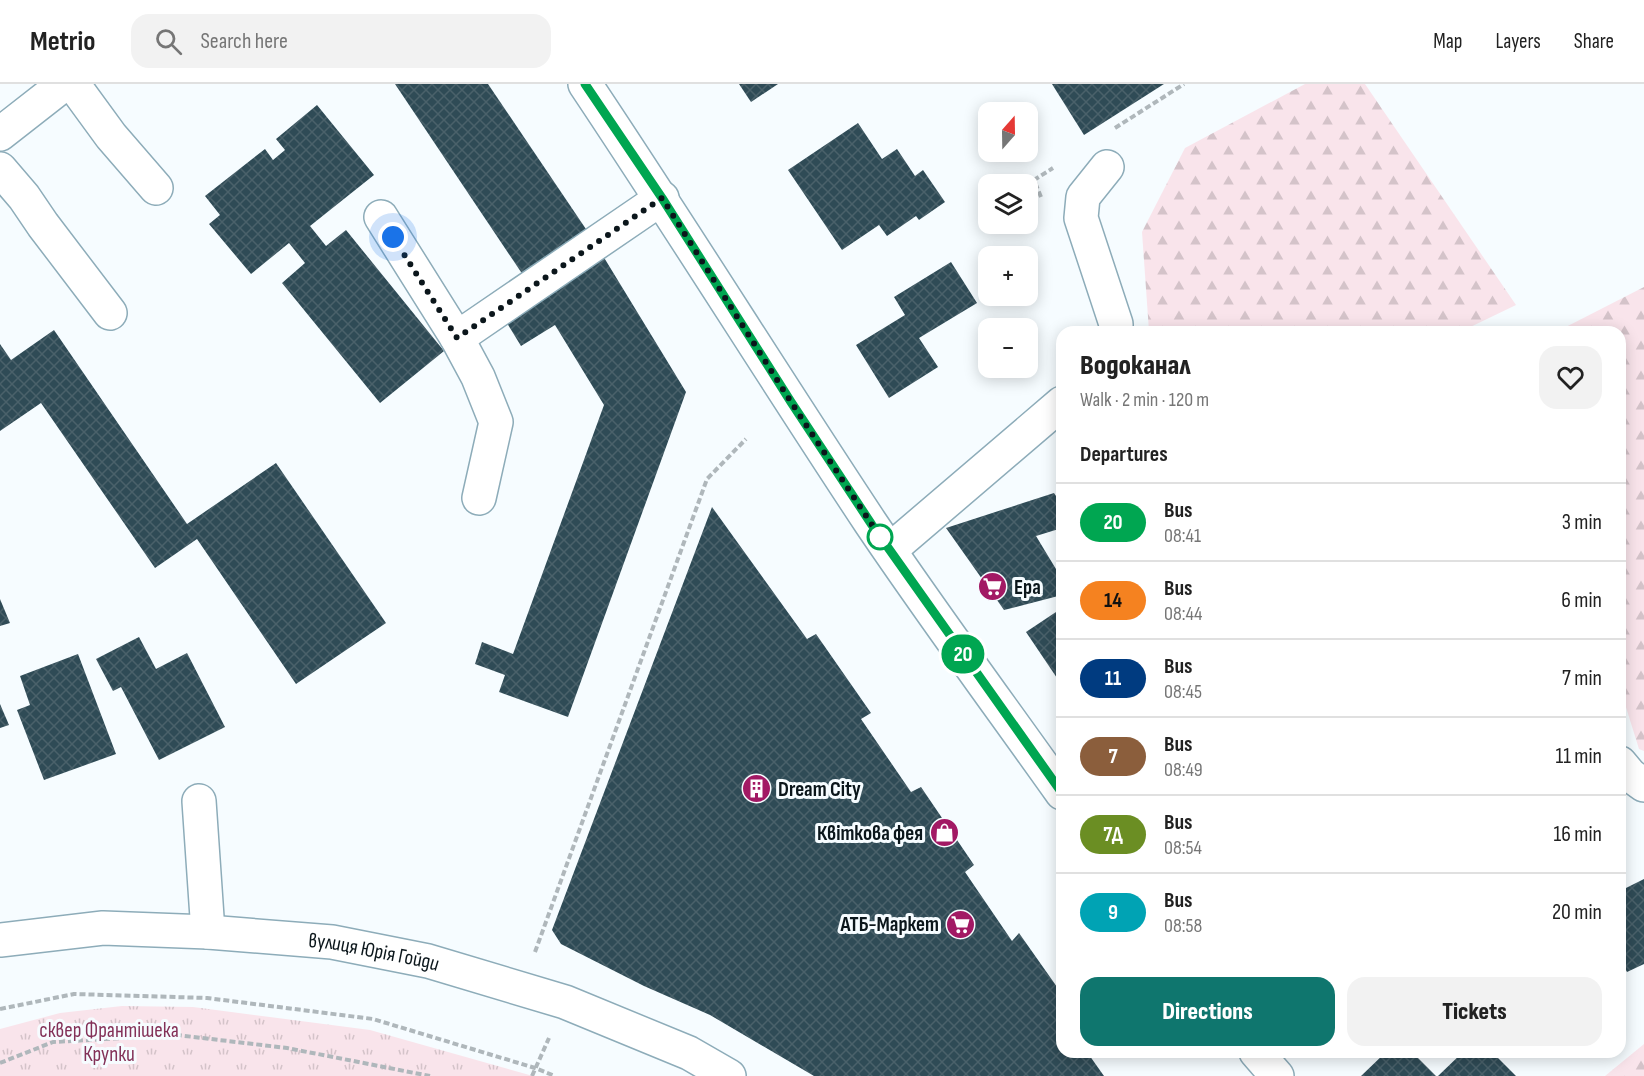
<!DOCTYPE html>
<html lang="en">
<head>
<meta charset="utf-8">
<style>
	body { margin:0; font-family:"Sofia Sans Condensed",sans-serif; background:#f2f2f2; color:#222; height:100vh; display:flex; flex-direction:column; font-size:22px; white-space:nowrap }
	* { box-sizing:border-box; margin:0 }
	p { font-size:20px; color:#767676 }
	.icon { flex:none; width:33px; height:33px; fill:none; stroke:currentColor; stroke-width:2; stroke-linecap:round; stroke-linejoin:round }
	.map { position:relative; flex:1; overflow:hidden }
	.details { position:absolute; left:1056px; top:242px; width:570px; height:732px; display:flex; flex-direction:column; background:#fff; border-radius:18px; box-shadow:0 3px 15px #0003 }
	.details>* { flex:none }
	.badge { padding:0 12px; border-radius:20px; font-size:21px; line-height:39px }
	.needle { width:39px; rotate:20deg }
	.buttons { position:absolute; left:978px; top:18px; display:grid; gap:12px }
	.buttons a { display:grid; place-items:center; width:60px; height:60px; border-radius:12px; background:#fff; box-shadow:0 3px 15px #0003; font-size:30px }
	.you { position:absolute; width:30px; height:30px; margin:-15px; border:4px solid #fff; border-radius:50%; background:#1a73e8; box-shadow:0 0 0 9px #1a73e833 }
	.map>.badge { position:absolute; translate:-50% -50%; box-shadow:0 0 0 3px #fff }
	h2 { padding:0 24px; font-size:22px; line-height:54px }
	.round { display:grid; place-items:center; flex:none; width:63px; height:63px; border-radius:18px; background:#f2f2f2 }
	.head { display:flex; align-items:center; justify-content:space-between; height:102px; padding:0 24px }
	h1 { font-size:28px; font-weight:800; line-height:45px }
	.button { display:flex; gap:12px; margin-top:auto; padding:12px 24px }
	.button a { flex:1; height:69px; border-radius:18px; background:#0f766e; color:#fff; font-size:24px; font-weight:800; line-height:69px; text-align:center }
	.button a+a { background:#f2f2f2; color:#222 }
	ul { padding:0; list-style:none }
	li { display:flex; align-items:center; gap:18px; height:78px; padding:0 24px; border-top:2px solid #e0e0e0 }
	li div { flex:1 }
	li b { display:block; font-size:22px }
	li em { font-style:normal }
	li .badge { min-width:66px; font-weight:700; text-align:center }
	header { display:flex; align-items:center; gap:36px; box-sizing:border-box; height:84px; padding:0 30px; background:#fff; border-bottom:2px solid #e0e0e0 }
	header strong { font-size:28px }
	nav { display:flex; gap:33px; margin-inline-start:auto; font-size:21px }
	.search { width:420px; height:54px; background:#f2f2f2; display:flex; align-items:center; gap:15px; box-sizing:border-box; padding:0 21px; border-radius:18px; color:#767676; font-size:22px }
	.map>svg:first-child { display:block }
	.forest { fill:url(#forest-firs) }
	.park { fill:url(#park-tufts) }
	.building { fill:url(#building-cross-hatch) }
	.lines { fill:none; stroke-linecap:round; stroke-linejoin:round }
	.minor-casing { stroke:#8dacb9; stroke-width:36 }
	.major-casing { stroke:#8dacb9; stroke-width:36 }
	.path { stroke:#afb7bb; stroke-width:4; stroke-dasharray:6 3; stroke-linecap:butt }
	.minor { stroke:#fff; stroke-width:33 }
	.major { stroke:#fff; stroke-width:33 }
	.line-casing { stroke:#fff; stroke-width:14 }
	.line { stroke:#00a651; stroke-width:9 }
	.walk { stroke:#0b161b; stroke-width:6; stroke-dasharray:0 10.8 }
	.stop-dot { fill:#fff; stroke:#00a651; stroke-width:3 }
	.labels { text-anchor:middle; stroke-width:6; stroke-linejoin:round; paint-order:stroke }
	.poi-label { font-size:21px; font-weight:bold; fill:#0b161b; stroke:#f6fcff; text-anchor:start }
	.street-label { font-size:21px; fill:#0b161b; stroke:#f6fcff }
	.park-label { font-size:21px; fill:#833158; stroke:#f6fcff }
</style>
</head>
<body>
<header>
<strong>Metrio</strong>
<div class="search"><svg class="icon" aria-label="search" viewBox="0 0 24 24"><circle cx="10" cy="10" r="6"/><path d="M15 15l6 6"/></svg>Search here</div>
<nav><a>Map</a><a>Layers</a><a>Share</a></nav>
</header>
<div class="map">
<svg width="1644" height="992" viewBox="0 0 1644 992">
	<defs>
		<pattern id="forest-firs" width="22" height="20" patternUnits="userSpaceOnUse" patternTransform="scale(1.5)"><rect width="22" height="20" fill="#f9e4eb"/><path d="M5 1l3.5 6h-7zM16 11l3.5 6h-7z" fill="#d4c3c9"/></pattern>
		<pattern id="park-tufts" width="24" height="20" patternUnits="userSpaceOnUse" patternTransform="scale(1.5)"><rect width="24" height="20" fill="#f9e4eb"/><path d="M3 7l-1-3M5 7V3M7 7l1-3M15 17l-1-3M17 17v-4M19 17l1-3" fill="none" stroke="#d4c3c9"/></pattern>
		<pattern id="building-cross-hatch" width="8" height="8" patternUnits="userSpaceOnUse" patternTransform="scale(1.5)"><rect width="8" height="8" fill="#2f4b56"/><path d="M0 0l8 8M0 8l8-8" fill="none" stroke="#4a616a"/></pattern>
	</defs>
	<rect width="100%" height="100%" fill="#f6fcff"/>
	<g class="forest">
		<polygon points="1305,0 1365,0 1516,221 1462,247 1149,247 1142,148 1185,64"/>
		<polygon points="1644,203 1644,667 1639,665 1620,604 1620,248 1558,247"/>
		<polygon points="1644,960 1644,992 1605,992"/>
	</g>
	<polygon class="park" points="122,922 193,923 370,946 533,992 0,992 0,945 60,929"/>
	<g class="building">
		<polygon points="395,0 488,0 592,154 527,197"/>
		<polygon points="739,0 778,0 751,18"/>
		<polygon points="1052,0 1164,0 1084,51"/>
		<polygon points="317,21 374,91 310,142 326,162 346,146 444,267 380,319 282,199 305,179 289,159 251,190 209,140 220,131 205,112 265,65 273,76 285,66 276,55"/>
		<polygon points="858,39 882,75 897,65 915,92 923,86 945,118 919,136 916,132 887,152 879,141 842,166 788,86"/>
		<polygon points="600,167 686,308 568,633 499,608 505,591 475,580 482,558 513,570 604,321 555,241 521,262 507,239 540,218 536,210"/>
		<polygon points="951,178 977,219 919,254 938,283 889,314 856,261 905,231 894,213"/>
		<polygon points="54,246 187,440 276,379 386,539 296,600 197,455 155,484 41,319 0,347 0,260 11,276"/>
		<polygon points="1054,409 1062,421 1062,444 1036,452 1062,495 1062,511 1004,526 946,444"/>
		<polygon points="712,423 807,555 816,550 871,629 861,635 911,708 921,703 974,781 965,788 1012,857 1019,849 1062,910 1062,968 1087,968 1104,992 814,992 710,931 644,902 561,860 552,846"/>
		<polygon points="0,515 10,539 0,542"/>
		<polygon points="1062,524 1062,591 1057,594 1026,548"/>
		<polygon points="139,553 156,585 187,569 225,643 159,676 121,603 113,607 96,575"/>
		<polygon points="78,570 116,670 44,696 17,626 30,621 20,592"/>
		<polygon points="0,620 9,641 0,644"/>
		<polygon points="1644,795 1644,880 1627,888 1620,875 1620,807"/>
		<polygon points="1386,968 1412,968 1436,992 1361,992"/>
		<polygon points="1463,968 1492,968 1516,992 1438,992"/>
	</g>
	<g class="lines">
		<defs>
			<g id="minor">
				<polyline points="73,0 111,52 156,104"/>
				<polyline points="1107,83 1083,113 1081,134 1116,240 1116,248"/>
				<polyline points="0,85 24,113 43,141 110,229"/>
				<polyline points="381,133 457,254 478,293 496,338 479,414"/>
				<polyline points="457,254 662,114"/>
				<polyline points="890,466 1062,319"/>
				<polyline points="1620,679 1630,691 1644,701"/>
				<polyline points="199,717 208,848"/>
				<path id="s1" d="M0 856 103 844 208 848 332 858 428 877 565 918 689 969 729 992"/>
			</g>
			<g id="major">
				<path d="M585 0C682 145 774 293 870 438 932 530 998 619 1062 709"/>
				<polyline points="0,50 64,0"/>
				<polyline points="1256,968 1277,992"/>
			</g>
		</defs>
		<use href="#minor" class="minor-casing"/>
		<use href="#major" class="major-casing"/>
		<g class="path">
			<polyline points="1115,44 1184,0"/>
			<polyline points="1041,113 1034,96 1053,84"/>
			<polyline points="535,868 707,395 746,355"/>
			<polyline points="0,925 74,910 207,914 373,935 535,984 555,992"/>
			<polyline points="0,979 53,958 177,951 287,964 430,992"/>
			<polyline points="532,992 549,954"/>
		</g>
		<use href="#minor" class="minor"/>
		<use href="#major" class="major"/>
	</g>
	<g class="lines">
		<defs>
			<polyline id="line" points="585,0 662,114 791,318 872,441 1062,709"/>
		</defs>
		<use href="#line" class="line-casing"/>
		<use href="#line" class="line"/>
		<polyline class="walk" points="393,153 457,254 662,114 791,318 880,453"/>
	</g>
	<defs>
		<symbol id="supermarket-disc" viewBox="-11 -11 22 22"><circle r="9.5" fill="#a21964" stroke="#f6fcff"/><path d="M-6-5.5h2.5l.6 2H6L4.5 2H-2.5L-4.4-4H-6ZM-1.5 3.2a1.3 1.3 0 1 0 .1 0ZM3 3.2a1.3 1.3 0 1 0 .1 0Z" fill="#fff"/></symbol>
		<symbol id="building-disc" viewBox="-11 -11 22 22"><circle r="9.5" fill="#a21964" stroke="#f6fcff"/><path d="M-4-6H4V6H1V3H-1V6H-4ZM-2.5-4.3h1.7v1.8h-1.7ZM.8-4.3h1.7v1.8H.8ZM-2.5-1h1.7V.8h-1.7ZM.8-1h1.7V.8H.8Z" fill="#fff"/></symbol>
		<symbol id="shop-disc" viewBox="-11 -11 22 22"><circle r="9.5" fill="#a21964" stroke="#f6fcff"/><path d="M-5-2.5h2.3a2.7 3.5 0 0 1 5.4 0H5L5.5 6h-11ZM-1.5-2.5h3a1.5 2.3 0 0 0-3 0Z" fill="#fff"/></symbol>
	</defs>
	<g fill-rule="evenodd">
		<use href="#supermarket-disc" x="976" y="486" width="33" height="33"/>
		<use href="#building-disc" x="740" y="688" width="33" height="33"/>
		<use href="#shop-disc" x="928" y="732" width="33" height="33"/>
		<use href="#supermarket-disc" x="944" y="824" width="33" height="33"/>
	</g>
	<circle class="stop-dot" cx="880" cy="453" r="12"/>
	<g class="labels">
		<g class="poi-label">
			<text x="1014" y="510">Ера</text>
			<text x="778" y="712">Dream City</text>
			<text x="923" y="756" text-anchor="end">Квіткова фея</text>
			<text x="939" y="847" text-anchor="end">АТБ-Маркет</text>
		</g>
		<g class="street-label">
			<text dy="7" stroke="none"><textPath href="#s1" startOffset="376">вулиця Юрія Гойди</textPath></text>
		</g>
		<g class="park-label">
			<text x="109" y="953">сквер Франтішека<tspan x="109" dy="24">Крупки</tspan></text>
		</g>
	</g>
</svg>
<div class="buttons">
<a><svg class="needle" viewBox="-14 -14 28 28"><path d="M0-13l5 13h-10z" fill="#e53935"/><path d="M0 13l5-13h-10z" fill="#767676"/></svg></a>
<a><svg class="icon" aria-label="layers" viewBox="0 0 24 24"><path d="M12 4l9 5-9 5-9-5zM3 14l9 5 9-5"/></svg></a>
<a>+</a>
<a>−</a>
</div>
<div class="you" style="left:393px;top:153px"></div>
<b class="badge" style="left:963px;top:570px;background:#00a651;color:#fff">20</b>
<section class="details">
<div class="head"><div><h1>Водоканал</h1><p>Walk · 2 min · 120 m</p></div><a class="round"><svg class="icon" aria-label="heart" viewBox="0 0 24 24"><path d="M12 20l-8-8c-3-5 5-10 8-4 3-6 11-1 8 4z"/></svg></a></div>
<h2>Departures</h2>
<ul>
<li><span class="badge" style="background:#00a651;color:#fff">20</span><div><b>Bus</b><p>08:41</p></div><em>3 min</em></li>
<li><span class="badge" style="background:#f58220;color:#111">14</span><div><b>Bus</b><p>08:44</p></div><em>6 min</em></li>
<li><span class="badge" style="background:#003b80;color:#fff">11</span><div><b>Bus</b><p>08:45</p></div><em>7 min</em></li>
<li><span class="badge" style="background:#8b5e3c;color:#fff">7</span><div><b>Bus</b><p>08:49</p></div><em>11 min</em></li>
<li><span class="badge" style="background:#6b8e23;color:#fff">7Д</span><div><b>Bus</b><p>08:54</p></div><em>16 min</em></li>
<li><span class="badge" style="background:#00a3b4;color:#fff">9</span><div><b>Bus</b><p>08:58</p></div><em>20 min</em></li>
</ul>
<div class="button"><a>Directions</a><a>Tickets</a></div>
</section>
</div>
</body>
</html>
